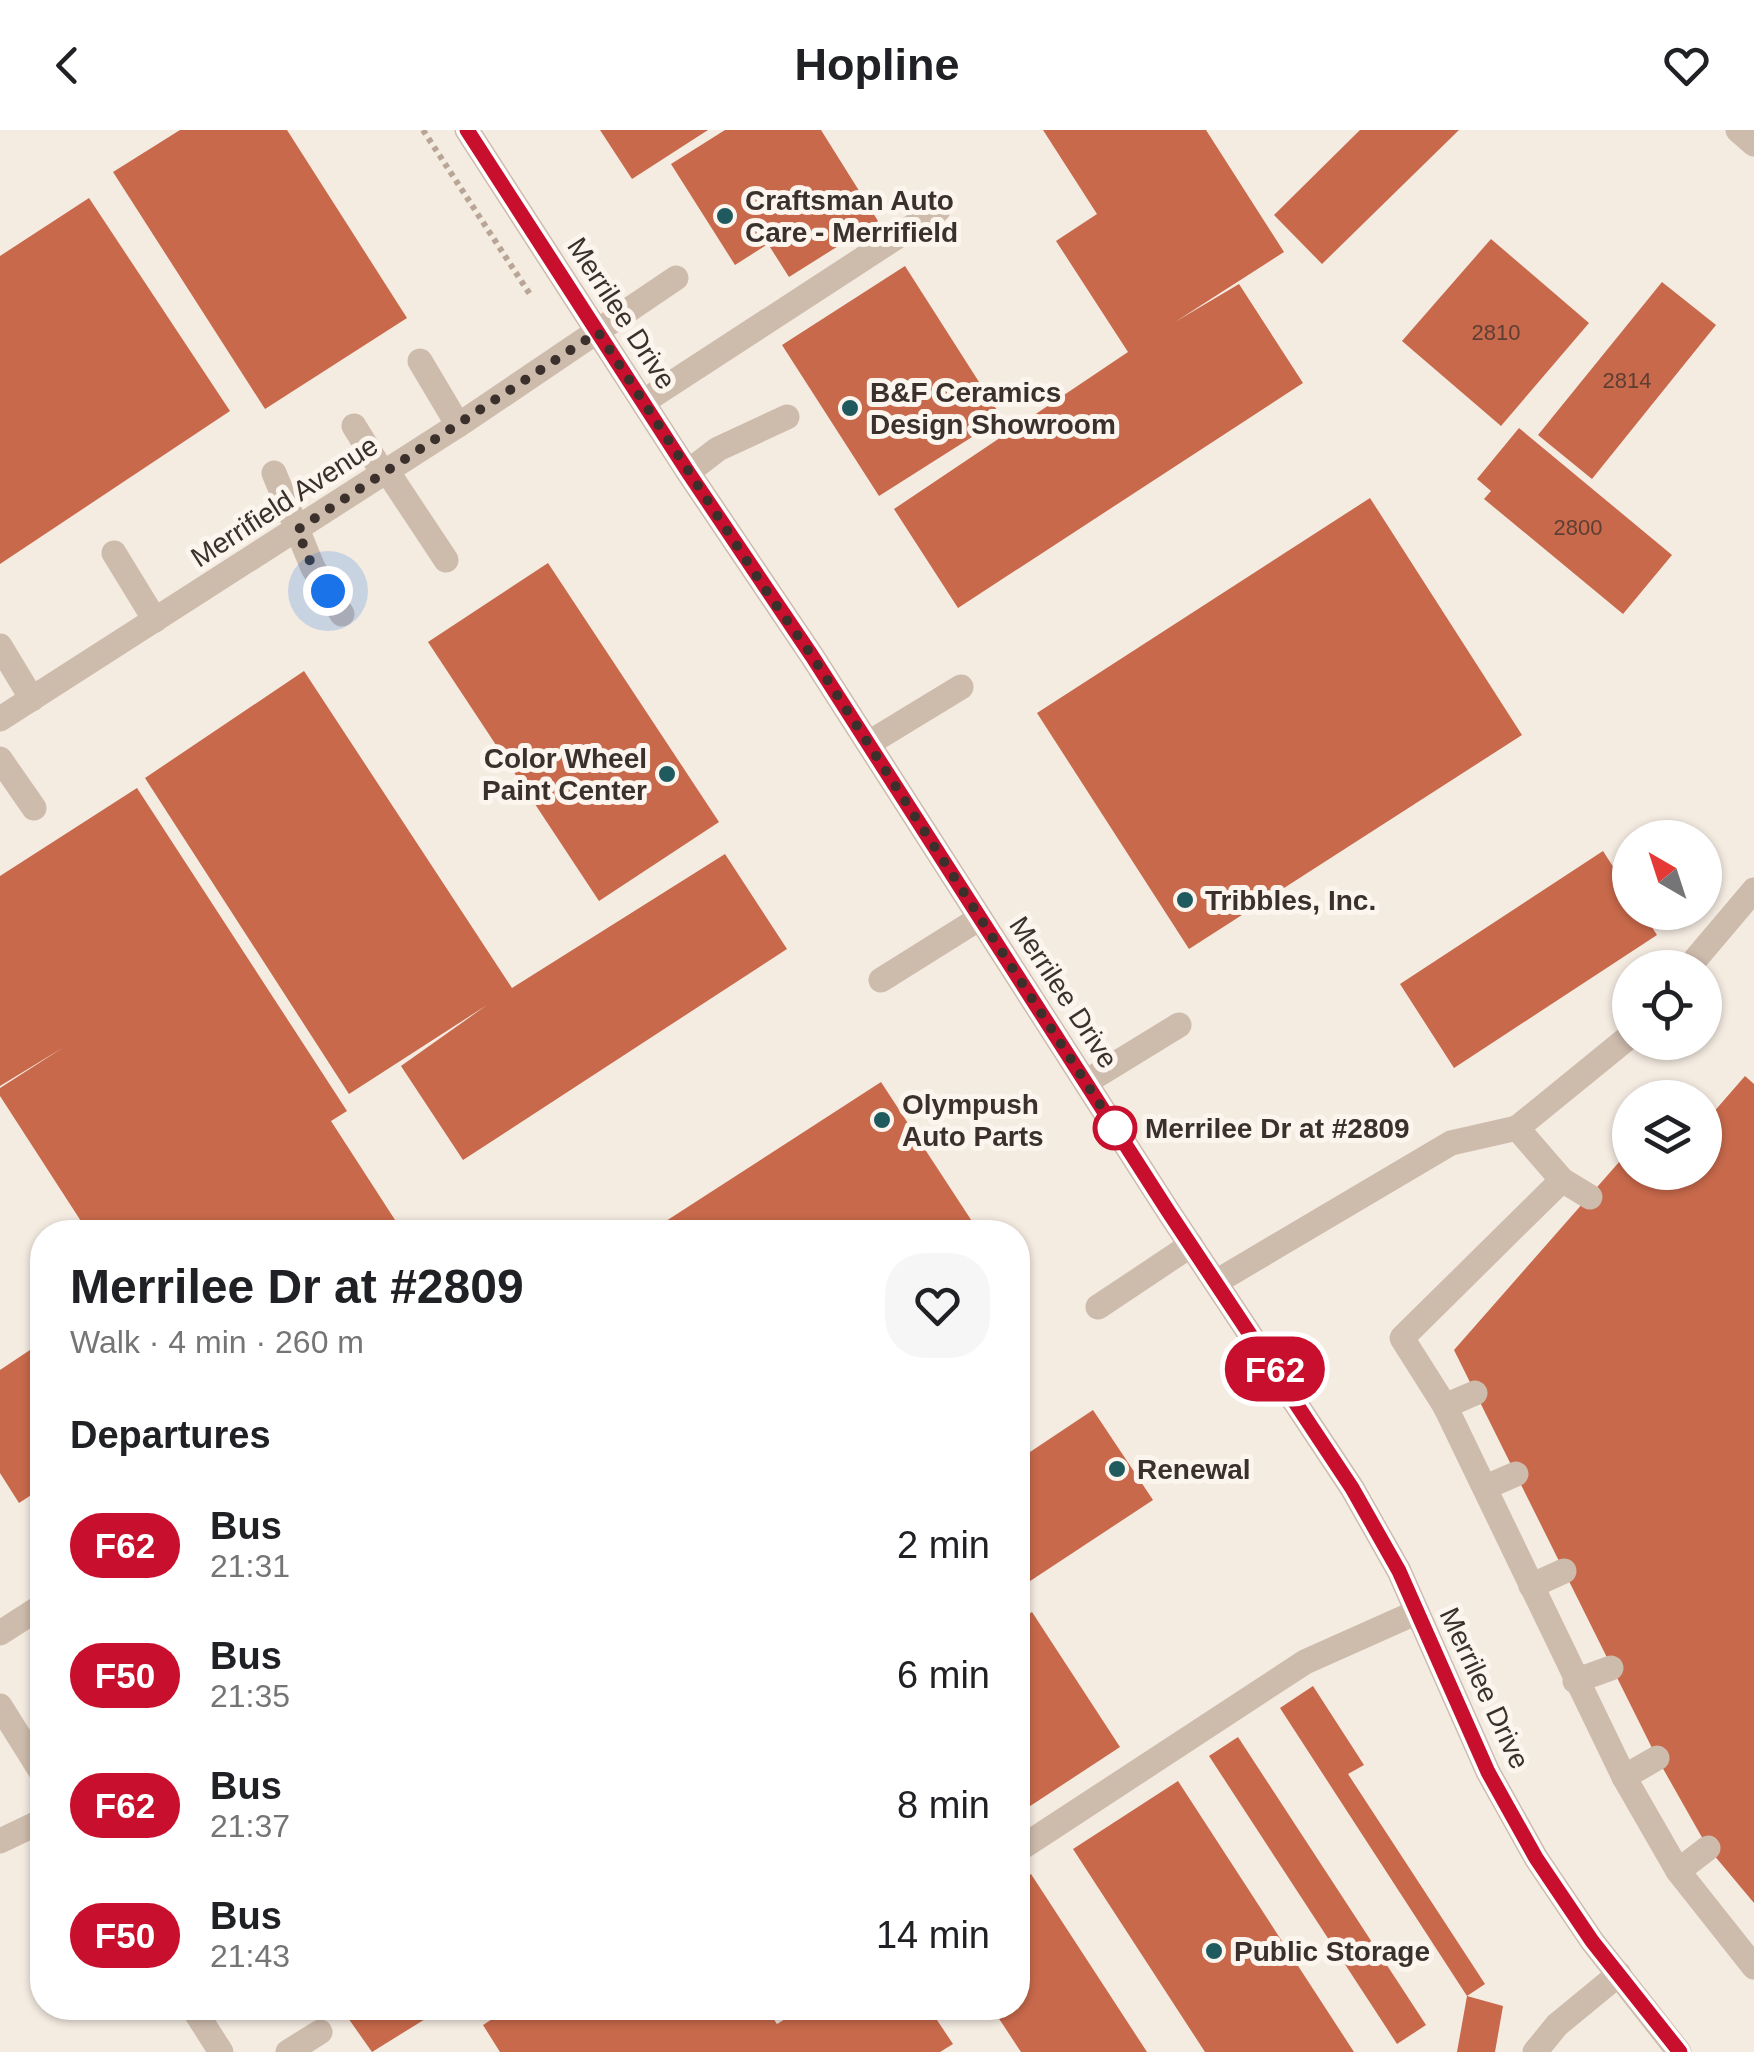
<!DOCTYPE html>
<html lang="en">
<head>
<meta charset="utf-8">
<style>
	body { margin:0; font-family:Helvetica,sans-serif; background:#f6f6f6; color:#202124; height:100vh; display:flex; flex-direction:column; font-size:38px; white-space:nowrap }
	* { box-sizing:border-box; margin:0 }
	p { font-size:32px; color:#757577 }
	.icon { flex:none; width:55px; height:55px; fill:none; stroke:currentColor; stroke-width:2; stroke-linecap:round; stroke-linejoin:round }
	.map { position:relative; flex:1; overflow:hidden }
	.details { position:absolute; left:30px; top:1090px; width:1000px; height:800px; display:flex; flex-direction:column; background:#fff; border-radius:40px; box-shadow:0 2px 8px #0004 }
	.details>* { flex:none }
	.badge { padding:0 20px; border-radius:32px; font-size:35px; line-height:65px }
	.needle { width:65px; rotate:321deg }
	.tools { position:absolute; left:1612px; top:690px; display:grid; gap:20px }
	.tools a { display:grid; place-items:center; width:110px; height:110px; border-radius:50%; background:#fff; box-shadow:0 2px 8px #0004; font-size:50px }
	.you { position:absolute; width:50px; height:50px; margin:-25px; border:8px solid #fff; border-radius:50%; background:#1a73e8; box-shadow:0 0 0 15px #1a73e833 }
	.map>.badge { position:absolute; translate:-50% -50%; box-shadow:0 0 0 5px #fff }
	h2 { padding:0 40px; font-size:38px; line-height:90px }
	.round { display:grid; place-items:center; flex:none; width:105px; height:105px; border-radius:40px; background:#f6f6f6 }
	.overview { display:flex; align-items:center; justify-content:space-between; height:170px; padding:0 40px }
	h1 { font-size:48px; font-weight:800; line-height:75px }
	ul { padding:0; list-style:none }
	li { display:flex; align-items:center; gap:30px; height:130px; padding:0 40px }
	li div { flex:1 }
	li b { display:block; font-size:38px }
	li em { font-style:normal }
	li .badge { min-width:110px; font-weight:700; text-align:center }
	header { display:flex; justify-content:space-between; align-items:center; height:130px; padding:0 40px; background:#fff; font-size:45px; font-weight:800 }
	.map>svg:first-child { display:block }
	.building { fill:#c8694b }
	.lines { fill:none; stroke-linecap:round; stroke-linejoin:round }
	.path { stroke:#b9a596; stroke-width:6; stroke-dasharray:5 5; stroke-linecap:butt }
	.minor { stroke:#cdbbac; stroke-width:25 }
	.line-casing { stroke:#fff; stroke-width:22 }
	.line { stroke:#c8102e; stroke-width:15 }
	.walk { stroke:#3b302b; stroke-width:10; stroke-dasharray:0 18 }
	.poi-dot { fill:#1f5a5e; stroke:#fbf5ee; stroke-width:4 }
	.stop-dot { fill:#fff; stroke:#c8102e; stroke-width:5 }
	.labels { text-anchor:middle; stroke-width:10; stroke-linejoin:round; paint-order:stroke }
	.number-label { font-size:22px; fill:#5e3e33 }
	.poi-label { font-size:28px; font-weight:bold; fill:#3b302b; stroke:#fbf5ee; text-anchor:start }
	.street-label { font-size:28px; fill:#3b302b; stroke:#fbf5ee }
	.stop-label { font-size:28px; font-weight:bold; fill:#3b302b; stroke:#fbf5ee; text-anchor:start }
</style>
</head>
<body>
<header><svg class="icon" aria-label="back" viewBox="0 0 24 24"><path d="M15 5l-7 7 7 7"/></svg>Hopline<svg class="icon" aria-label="heart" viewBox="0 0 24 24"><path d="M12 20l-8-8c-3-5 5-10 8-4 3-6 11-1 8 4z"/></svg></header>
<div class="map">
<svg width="1754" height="1922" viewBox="0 0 1754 1922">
	<rect width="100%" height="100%" fill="#f4ebe1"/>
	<g class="building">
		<polygon points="180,0 287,0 407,188 265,279 113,42"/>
		<polygon points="600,0 708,0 632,49"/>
		<polygon points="725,0 821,0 878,91 789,147 768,114 735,135 671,34"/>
		<polygon points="1043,0 1206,0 1284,122 1175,192 1239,154 1303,253 958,478 894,379 1128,222 1056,111 1097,84"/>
		<polygon points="1360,0 1459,0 1322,134 1274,85"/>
		<polygon points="89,68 230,281 0,434 0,126"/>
		<polygon points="1491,109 1589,193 1501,296 1402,211"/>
		<polygon points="905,136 1002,288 879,366 782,215"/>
		<polygon points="1662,152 1716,195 1592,349 1538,305"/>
		<polygon points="1519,298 1672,425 1623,484 1484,369 1491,361 1477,349"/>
		<polygon points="1370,368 1522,605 1189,819 1037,583"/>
		<polygon points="548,433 719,692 599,771 428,512"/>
		<polygon points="304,541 512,858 725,724 787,819 463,1030 401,936 487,875 349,964 145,648"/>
		<polygon points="137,658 347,981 331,991 397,1093 383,1102 88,1102 0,966 0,958 64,917 0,956 0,746"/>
		<polygon points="1603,721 1630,763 1630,782 1642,782 1657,805 1454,938 1400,854"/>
		<polygon points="1745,946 1754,954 1754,1773 1708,1718 1657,1628 1454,1220 1620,1031 1650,1056 1662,1042 1705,1042 1705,992"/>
		<polygon points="881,952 979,1102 649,1102"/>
		<polygon points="42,1212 42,1358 19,1373 0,1343 0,1240"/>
		<polygon points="1093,1280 1153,1370 1018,1459 1018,1330"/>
		<polygon points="1032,1482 1120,1617 1018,1684 1018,1491"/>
		<polygon points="1313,1556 1364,1635 1348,1644 1485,1854 1467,1866 1503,1876 1495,1922 1457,1922 1467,1866 1280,1578"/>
		<polygon points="1238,1607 1426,1895 1397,1914 1209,1626"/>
		<polygon points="1178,1651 1354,1922 1205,1922 1073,1719"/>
		<polygon points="1031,1744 1147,1922 1021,1922 992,1878 1018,1878 1018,1753"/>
		<polygon points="341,1878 443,1878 372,1922"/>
		<polygon points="509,1878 766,1878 777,1894 803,1878 929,1878 953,1914 940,1922 500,1922 483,1895"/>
	</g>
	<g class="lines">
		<polyline class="path" points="423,0 531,166"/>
		<g class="minor">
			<polyline points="467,0 688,342 812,526 1168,1081 1352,1358 1399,1441 1488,1642 1536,1728 1592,1811 1679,1922"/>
			<polyline points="1738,0 1754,14"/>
			<polyline points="420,231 458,295"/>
			<polyline points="643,272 938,80"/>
			<polyline points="354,296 383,343"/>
			<polyline points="387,341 446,430"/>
			<polyline points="688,342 718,319 787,287"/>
			<polyline points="274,343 313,438 342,484"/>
			<polyline points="114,423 155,490"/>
			<polyline points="0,516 32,569"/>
			<polyline points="0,589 466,290 676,148"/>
			<polyline points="869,613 961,557"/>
			<polyline points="0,629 34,678"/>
			<polyline points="1688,838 1754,760"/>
			<polyline points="881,850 980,788"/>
			<polyline points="1086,952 1179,895"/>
			<polyline points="1517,998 1630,906"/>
			<polyline points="1562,1050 1402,1208 1445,1276 1624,1647 1678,1741 1754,1837"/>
			<polyline points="1216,1152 1451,1013 1517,998 1562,1050 1590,1067"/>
			<polyline points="1098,1177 1191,1115"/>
			<polyline points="1445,1276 1475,1263"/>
			<polyline points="1486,1357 1516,1344"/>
			<polyline points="1531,1456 1564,1441"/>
			<polyline points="0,1503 42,1476"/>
			<polyline points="1575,1551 1611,1538"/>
			<polyline points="0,1576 42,1643"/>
			<polyline points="1624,1647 1657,1628"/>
			<polyline points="0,1711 42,1691"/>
			<polyline points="1018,1720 1305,1532 1417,1482"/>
			<polyline points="1678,1741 1708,1718"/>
			<polyline points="193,1878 221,1922"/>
			<polyline points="288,1922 320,1902"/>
			<polyline points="1535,1922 1557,1895 1619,1844"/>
		</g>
	</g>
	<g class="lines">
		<defs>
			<polyline id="line" points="467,0 688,342 812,526 1168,1081 1352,1358 1399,1441 1488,1642 1536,1728 1592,1811 1680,1922"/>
		</defs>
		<use href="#line" class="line-casing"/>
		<use href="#line" class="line"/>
		<polyline class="walk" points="328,461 313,438 297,400 598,202 767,462 812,526 1115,998"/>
	</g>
	<g class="poi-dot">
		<circle cx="725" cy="86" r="10"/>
		<circle cx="850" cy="278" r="10"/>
		<circle cx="667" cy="644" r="10"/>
		<circle cx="1185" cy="770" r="10"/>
		<circle cx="882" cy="990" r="10"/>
		<circle cx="1117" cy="1339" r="10"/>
		<circle cx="1214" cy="1821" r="10"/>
	</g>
	<circle class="stop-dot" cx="1115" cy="998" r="20"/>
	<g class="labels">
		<g class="number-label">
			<text x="1496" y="210">2810</text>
			<text x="1627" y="258">2814</text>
			<text x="1578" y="405">2800</text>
		</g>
		<g class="poi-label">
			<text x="745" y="80">Craftsman Auto<tspan x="745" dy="32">Care - Merrifield</tspan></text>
			<text x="870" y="272">B&amp;F Ceramics<tspan x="870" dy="32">Design Showroom</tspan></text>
			<text x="647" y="638" text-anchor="end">Color Wheel<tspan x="647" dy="32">Paint Center</tspan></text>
			<text x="1205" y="780">Tribbles, Inc.</text>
			<text x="902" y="984">Olympush<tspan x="902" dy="32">Auto Parts</tspan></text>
			<text x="1137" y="1349">Renewal</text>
			<text x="1234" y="1831">Public Storage</text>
		</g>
		<g class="street-label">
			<text transform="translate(622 183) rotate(57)" y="10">Merrilee Drive</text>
			<text transform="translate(284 371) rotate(-33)" y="10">Merrifield Avenue</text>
			<text transform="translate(1064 862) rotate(57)" y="10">Merrilee Drive</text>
			<text transform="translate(1485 1558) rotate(65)" y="10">Merrilee Drive</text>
		</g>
		<g class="stop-label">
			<text x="1145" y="1008">Merrilee Dr at #2809</text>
		</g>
	</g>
</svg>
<div class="tools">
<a><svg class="needle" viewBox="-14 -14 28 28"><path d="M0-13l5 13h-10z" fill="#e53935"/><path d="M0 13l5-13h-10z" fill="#757577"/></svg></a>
<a><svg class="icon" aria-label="locate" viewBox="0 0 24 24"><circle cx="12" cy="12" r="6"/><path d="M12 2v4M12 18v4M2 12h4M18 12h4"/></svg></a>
<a><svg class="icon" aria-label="layers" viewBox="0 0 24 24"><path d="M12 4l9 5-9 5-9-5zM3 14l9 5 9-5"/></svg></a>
</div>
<div class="you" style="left:328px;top:461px"></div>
<b class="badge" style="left:1275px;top:1239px;background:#c8102e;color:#fff">F62</b>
<section class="details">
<div class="overview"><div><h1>Merrilee Dr at #2809</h1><p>Walk · 4 min · 260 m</p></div><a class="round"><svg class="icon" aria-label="heart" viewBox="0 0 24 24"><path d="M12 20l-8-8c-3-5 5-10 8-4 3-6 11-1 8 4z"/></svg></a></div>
<h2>Departures</h2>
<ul>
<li><span class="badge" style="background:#c8102e;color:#fff">F62</span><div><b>Bus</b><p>21:31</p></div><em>2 min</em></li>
<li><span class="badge" style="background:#c8102e;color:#fff">F50</span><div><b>Bus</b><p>21:35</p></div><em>6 min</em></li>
<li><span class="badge" style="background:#c8102e;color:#fff">F62</span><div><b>Bus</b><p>21:37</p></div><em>8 min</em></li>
<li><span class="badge" style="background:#c8102e;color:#fff">F50</span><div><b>Bus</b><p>21:43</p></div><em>14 min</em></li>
</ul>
</section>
</div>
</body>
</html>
